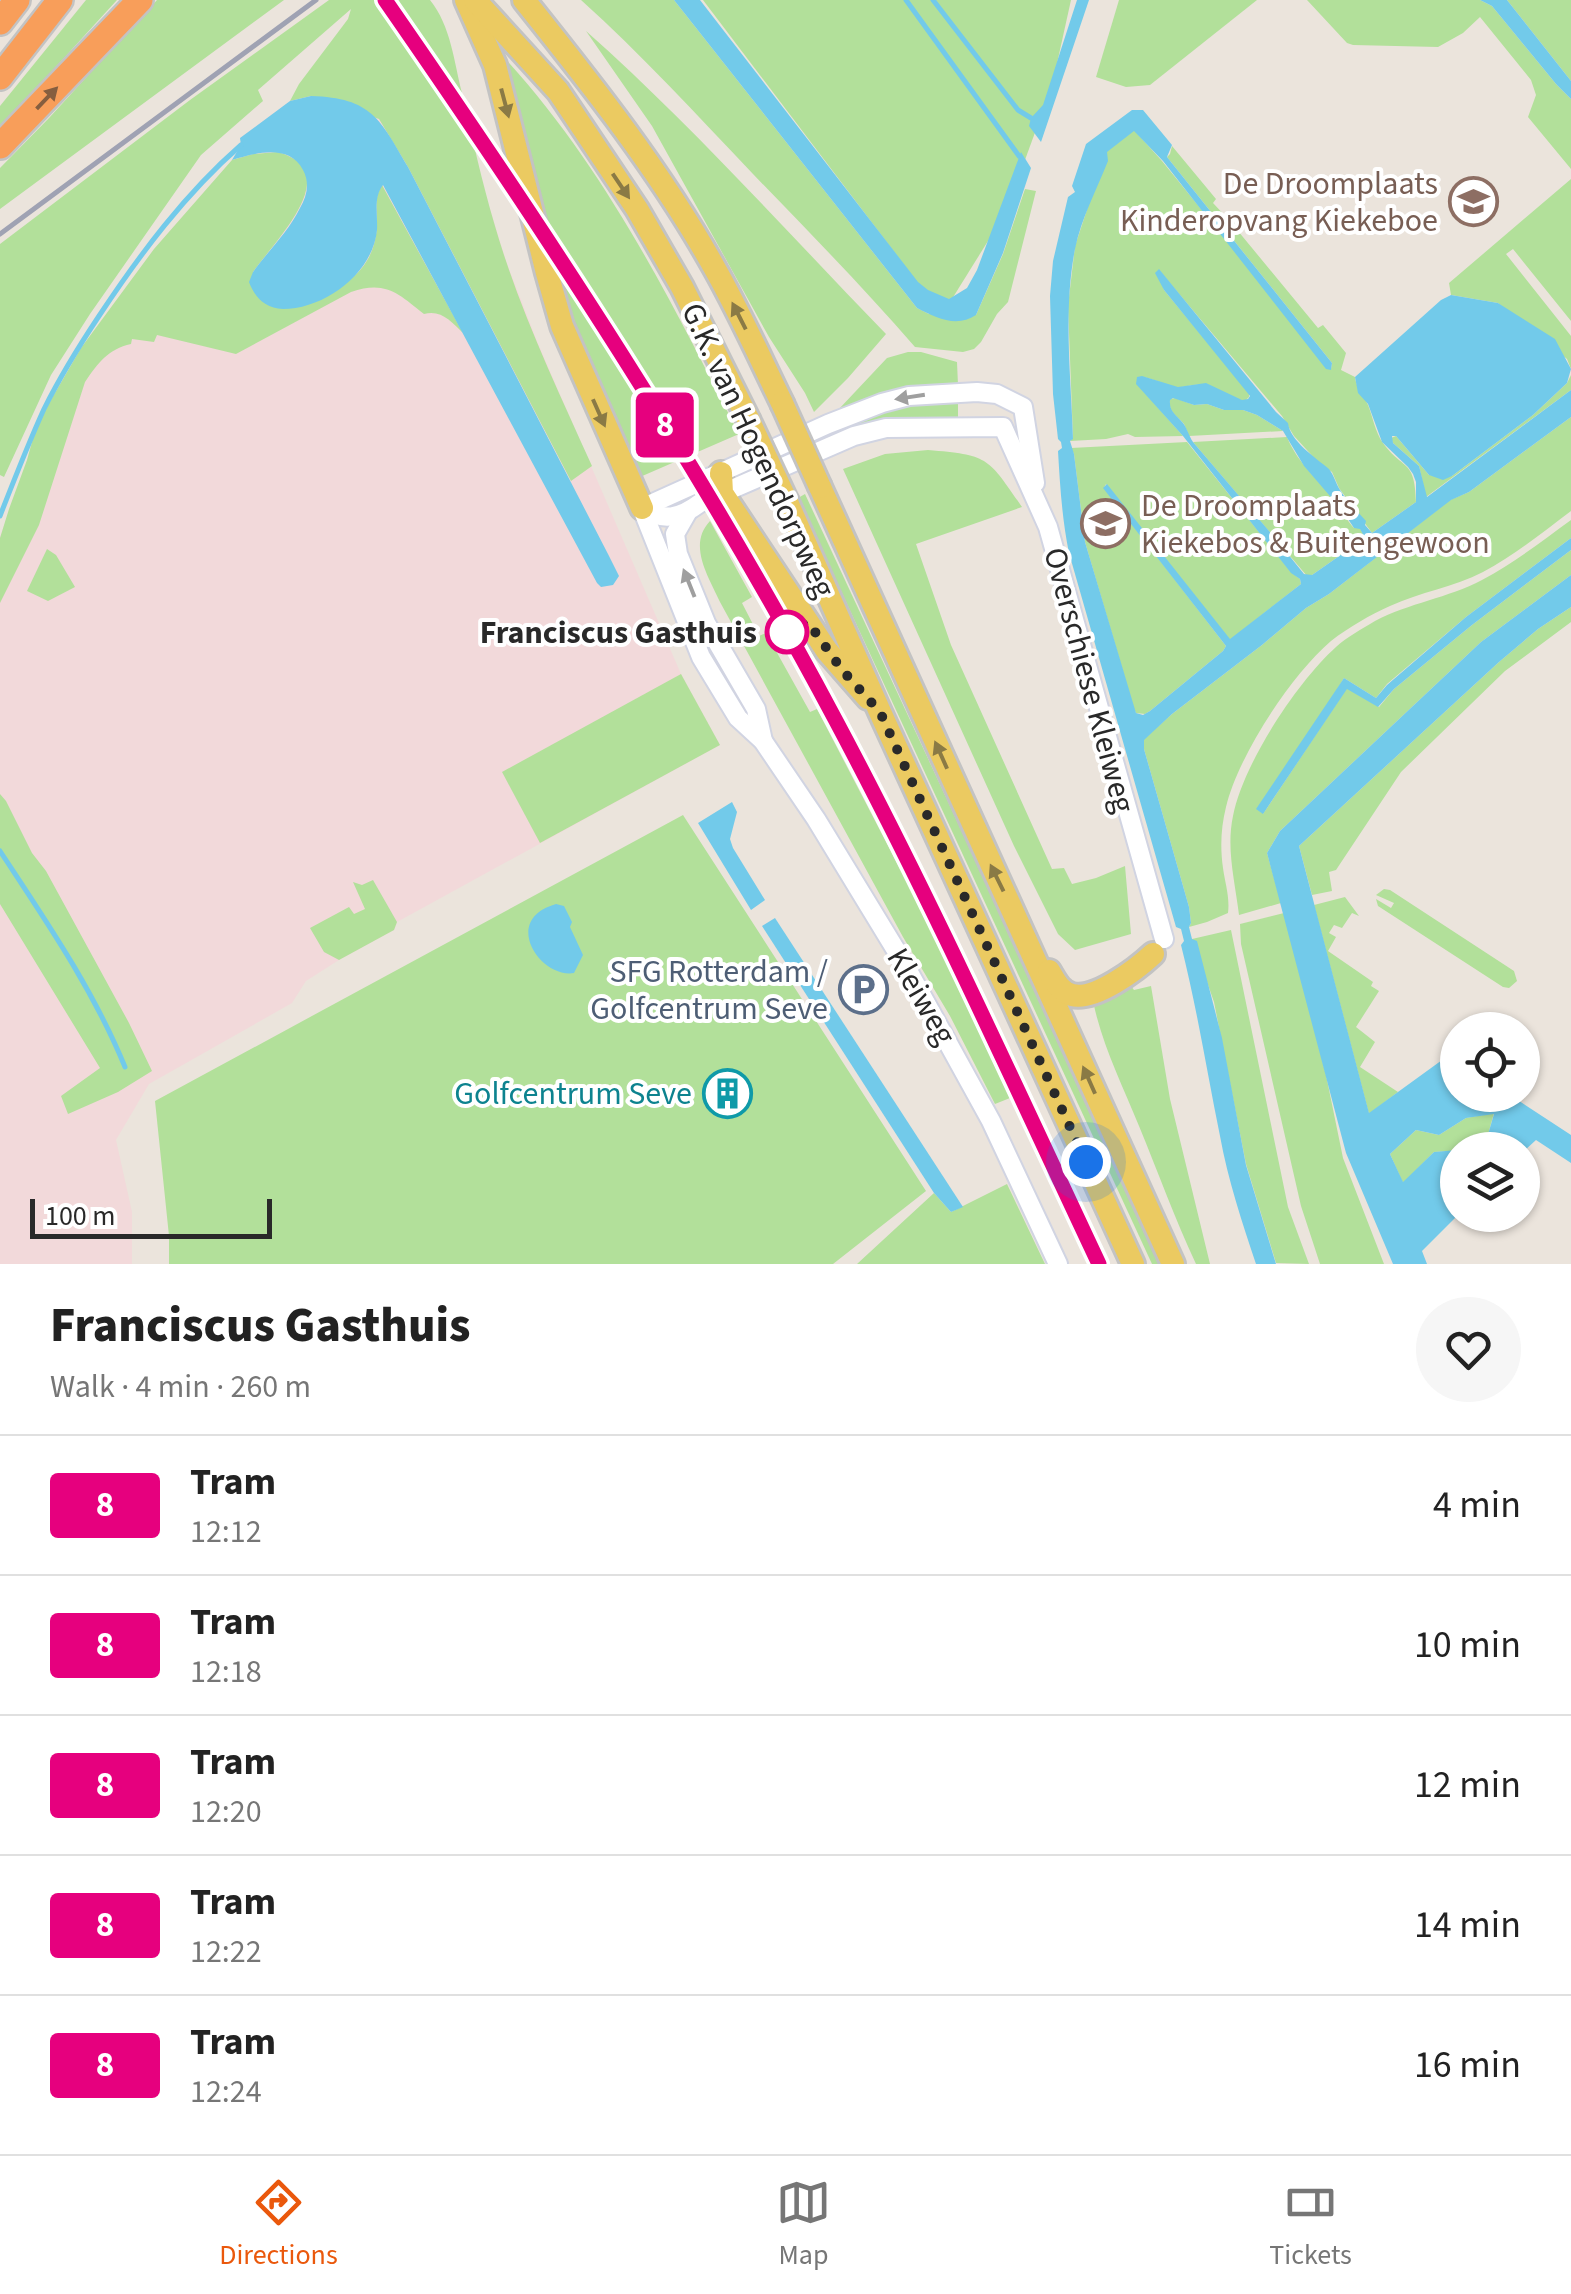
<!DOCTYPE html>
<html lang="en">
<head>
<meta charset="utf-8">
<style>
	body { margin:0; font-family:"Source Sans 3",sans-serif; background:#f6f6f6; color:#222; height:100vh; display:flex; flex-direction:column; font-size:38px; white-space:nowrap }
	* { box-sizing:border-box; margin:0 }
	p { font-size:32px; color:#767676 }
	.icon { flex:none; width:55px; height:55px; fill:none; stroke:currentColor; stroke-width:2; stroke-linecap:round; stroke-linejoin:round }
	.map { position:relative; height:1264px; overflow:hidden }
	.drawer { display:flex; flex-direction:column; background:#fff; flex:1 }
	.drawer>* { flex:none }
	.badge { padding:0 20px; border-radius:8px; font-size:35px; line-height:65px }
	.buttons { position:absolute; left:1440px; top:1012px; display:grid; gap:20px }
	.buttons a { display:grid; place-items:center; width:100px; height:100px; border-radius:50%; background:#fff; box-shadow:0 2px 8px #0004; font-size:50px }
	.scale { position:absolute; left:30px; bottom:25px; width:242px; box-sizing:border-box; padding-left:10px; border:5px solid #292929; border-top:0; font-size:28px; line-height:35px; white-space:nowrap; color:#292929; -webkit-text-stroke:8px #fff; paint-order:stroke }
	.you { position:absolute; width:50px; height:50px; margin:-25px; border:8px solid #fff; border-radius:50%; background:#1a73e8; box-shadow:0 0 0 15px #1a73e833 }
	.map>.badge { position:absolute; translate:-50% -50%; box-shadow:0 0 0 5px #fff }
	.round { display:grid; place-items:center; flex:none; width:105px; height:105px; border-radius:52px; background:#f6f6f6 }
	.head { display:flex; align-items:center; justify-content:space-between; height:170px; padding:0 50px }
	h1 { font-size:48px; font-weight:800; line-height:75px }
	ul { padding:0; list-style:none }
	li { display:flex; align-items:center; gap:30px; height:140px; padding:0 50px; border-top:2px solid #e0e0e0 }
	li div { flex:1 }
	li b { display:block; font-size:38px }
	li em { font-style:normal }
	li .badge { min-width:110px; font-weight:700; text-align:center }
	.tabs { display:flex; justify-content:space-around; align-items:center; height:140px; border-top:2px solid #e0e0e0; background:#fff; font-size:28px; color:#767676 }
	.tabs a { display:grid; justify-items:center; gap:5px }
	.tabs .active { color:#ea580c }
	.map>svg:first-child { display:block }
	.medical { fill:#f2d9da }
	.green { fill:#b2e09a }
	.water { fill:#72caea; fill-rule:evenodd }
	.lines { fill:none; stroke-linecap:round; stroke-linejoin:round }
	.stream { stroke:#72caea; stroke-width:5 }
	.tertiary-casing { stroke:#d1d4e2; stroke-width:22 }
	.primary-casing { stroke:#c3c3c3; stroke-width:28 }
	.motorway-casing { stroke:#c3c3c3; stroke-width:30 }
	.tertiary { stroke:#fff; stroke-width:18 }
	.primary { stroke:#ebca61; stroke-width:22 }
	.motorway { stroke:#f89e5a; stroke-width:25 }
	.tram { stroke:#9fa2b3; stroke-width:2.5 }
	.rail { stroke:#9fa2b3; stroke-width:5 }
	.primary-bridge-casing { stroke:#c3c3c3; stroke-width:28; stroke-linecap:butt }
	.primary-bridge { stroke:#ebca61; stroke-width:22 }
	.oneway { fill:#865e3f }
	.oneway2 { fill:#8a7a45 }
	.oneway3 { fill:#9f9f9f }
	.line-casing { stroke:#fff; stroke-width:22 }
	.line { stroke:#e6007e; stroke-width:15 }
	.walk { stroke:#292929; stroke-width:10; stroke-dasharray:0 18 }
	.stop-dot { fill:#fff; stroke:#e6007e; stroke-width:5 }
	.labels { text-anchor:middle; stroke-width:8; stroke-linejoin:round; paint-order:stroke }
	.education-label { font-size:32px; fill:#785e54; stroke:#fff; text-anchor:end }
	.street-label { font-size:32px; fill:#292929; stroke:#fff }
	.stop-label { font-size:32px; font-weight:bold; fill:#292929; stroke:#fff; text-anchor:end }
	.service-label { font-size:32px; fill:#4e5e75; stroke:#fff; text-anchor:end }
	.culture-label { font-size:32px; fill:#0d838f; stroke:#fff; text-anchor:end }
</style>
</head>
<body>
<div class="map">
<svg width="1571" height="1264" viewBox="0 0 1571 1264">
	<rect width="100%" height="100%" fill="#ebe4dc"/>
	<polygon class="medical" points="353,7 490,209 506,261 537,341 681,674 720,745 397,922 394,930 339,960 306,981 292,1003 149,1084 116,1140 132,1212 132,1264 0,1264 0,537 27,460 37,424 81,348 154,249 232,160 241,145 240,138 290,101 348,19"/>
	<g class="green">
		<polygon points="86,0 117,0 0,128 0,106"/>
		<polygon points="157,0 284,0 0,209 0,168 49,118"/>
		<path d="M329 0H430C451 26 454 62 462 93 472 137 482 182 495 226 519 309 557 388 592 466L571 481 408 167 379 119 311 96 290 101 299 84 348 19 351 9 258 90 263 101 201 155 90 314 51 375 4 477 0 475V244L190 100Z"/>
		<path d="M581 0H674L917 308 929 314 976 315 1003 254 1025 189 1036 191 1008 302 997 314 981 342 974 349 963 352 915 347C863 287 808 231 753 174 697 115 642 55 581 0Z"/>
		<polygon points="703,0 1071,0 1052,86 1006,212 942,315"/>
		<polygon points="1119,0 1257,0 1150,85 1126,87 1096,77"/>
		<polygon points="1307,0 1480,0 1492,6 1556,84 1571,99 1571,169 1528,117 1536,95 1531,80 1480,17 1463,33 1438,47 1353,45 1347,43"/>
		<polygon points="1507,0 1571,0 1571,81"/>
		<path d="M586 31C692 125 787 232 886 334L848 378 814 412 805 393 769 337 652 126Z"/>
		<path d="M499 52C603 163 670 299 739 434L640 477 587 361 546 230Z"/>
		<path d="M1134 130 1162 161 1331 369 1332 363 1167 157 1170 154 1172 146 1216 199 1213 203 1229 220 1231 219 1240 229 1238 231 1318 328 1323 325 1346 353 1341 370 1355 377C1356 388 1364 395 1368 405 1373 417 1375 432 1383 443 1403 471 1415 458 1416 502L1372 533 1339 488 1332 472 1317 461 1294 436 1282 416 1159 270 1164 290 1249 393V397L1245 401C1229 398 1217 387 1200 385 1191 384 1185 388 1176 387 1162 385 1151 376 1137 377V384L1183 436 1135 437 1128 434 1106 439 1070 441 1073 438 1068 306 1075 246 1106 152Z"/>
		<path d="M277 152C348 170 274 242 253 272L317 300C351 283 376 265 377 223 377 209 374 197 382 185L463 333C452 322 441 309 424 314 398 293 385 280 351 292L236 354 157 335 154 342 132 339 131 344C108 349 98 363 85 382L39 525 0 603V538L9 509 27 460 37 424 81 348 154 249 232 160 253 154Z"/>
		<polygon points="1571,179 1571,321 1513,249 1506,254 1571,336 1571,369 1567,359 1498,303 1451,295 1449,283"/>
		<polygon points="908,352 921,352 957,362 958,385 902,390 876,396 840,411 839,409 887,358"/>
		<polygon points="1571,375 1571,390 1426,497 1419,466 1393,443 1391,438 1396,436 1429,475 1452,476 1533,415 1567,383"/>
		<path d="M1175 398 1194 405 1207 404 1224 410H1243L1257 415 1283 431 1189 436C1187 432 1186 428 1184 424 1177 415 1168 413 1170 399Z"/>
		<path d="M958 400V419C916 419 875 417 836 434L834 430 905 404Z"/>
		<path d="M1571 417V511C1543 532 1515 555 1483 572 1454 587 1420 592 1390 606 1370 615 1349 627 1331 641 1291 675 1238 756 1226 807 1221 827 1220 847 1223 868 1225 883 1230 897 1228 913L1207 922 1189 927 1191 923 1189 907 1144 749V739L1172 714 1262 645 1306 608 1329 594 1450 500 1469 492Z"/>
		<path d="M1287 437C1298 465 1323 483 1340 508 1345 515 1348 522 1354 528H1360L1365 538 1312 575 1307 576 1193 442Z"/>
		<polygon points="1187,442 1291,572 1300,579 1301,584 1230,640 1106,484 1104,488 1226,646 1223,651 1150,711 1145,714 1136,713 1134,709 1085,542 1074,454 1071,448"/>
		<path d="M928 450C990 455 988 458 1022 507L916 544 951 645 1052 869 1064 868 1072 884 1096 878 1125 866 1131 934 1075 950 1058 934 1014 846 843 469 885 454Z"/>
		<polygon points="805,494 1163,1264 1152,1264 798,498"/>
		<path d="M1571 520V538L1466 617 1387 684 1376 698 1344 678 1263 814 1347 688 1379 707 1394 689 1472 625 1571 550V575L1481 642 1280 831 1267 853 1281 903 1239 915C1235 881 1226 849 1233 816 1243 764 1297 682 1336 647 1347 637 1362 629 1375 621 1409 603 1448 598 1482 580 1514 563 1542 541 1571 520Z"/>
		<path d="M710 521 752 597 742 603 759 636 766 633 810 712 817 709 923 913 1010 1098 995 1104 950 1016 903 937 720 602C709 577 687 545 710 521Z"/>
		<polygon points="47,549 56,555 75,587 48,601 27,591"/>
		<polygon points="1571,607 1571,622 1505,671 1401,772 1336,870 1329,872 1332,891 1312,895 1299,846 1499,662 1538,629"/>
		<polygon points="681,674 720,745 540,843 502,772"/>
		<polygon points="0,794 6,801 32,853 46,871 129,1023 152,1071 118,1092 68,1114 61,1096 100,1068 0,904"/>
		<polygon points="683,815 926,1191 833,1264 169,1264 169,1236 155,1101"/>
		<polygon points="373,880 397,922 394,930 339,960 324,952 310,928 349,907 354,914 365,909 353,882 362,885"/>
		<polygon points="1384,889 1390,890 1514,971 1517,981 1509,988 1503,987 1378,906 1376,899 1391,908 1394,903 1376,895"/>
		<polygon points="1345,897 1359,916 1352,913 1342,928 1334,925 1329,933 1336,937 1328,951 1373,982 1371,986 1379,991 1356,1027 1375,1042 1360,1067 1398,1092 1369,1114 1314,905"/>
		<polygon points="1284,913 1326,1075 1343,1158 1384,1264 1320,1264 1301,1206 1241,944 1240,924"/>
		<polygon points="1231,930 1288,1207 1309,1264 1276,1263 1246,1164 1214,1002 1192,939"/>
		<path d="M1130 985 1134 990 1151 986 1170 1099 1210 1264H1196C1175 1219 1158 1172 1139 1126 1122 1084 1102 1045 1093 1001Z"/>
		<polygon points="1494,1113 1484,1149 1434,1152 1403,1183 1390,1154 1416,1130 1439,1135 1466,1118"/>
		<polygon points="1007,1184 1045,1264 857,1264 934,1193 951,1212"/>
	</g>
	<g class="water">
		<path d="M674 0H700L918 282 928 290 949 299 967 288 977 270 1021 152 1031 168 1003 253 976 315C957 328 936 318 917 308Z"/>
		<polygon points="1077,0 1089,0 1041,142 1029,126 1031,118 1043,105"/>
		<polygon points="1480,0 1507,0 1571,81 1571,99 1556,84 1492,6"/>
		<path d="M311 96C372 98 380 119 408 167L608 554 619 576 613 585 601 587 597 583 383 185C373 198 378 214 377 230 373 273 325 309 283 309 265 308 255 298 249 282L253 272C268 251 289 231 300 208 307 196 310 183 303 170 289 143 255 153 232 160L241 145 240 138 290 101Z"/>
		<path d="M1132 110H1143L1172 145 1167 157 1332 363 1331 370 1326 369 1163 161 1134 131 1107 152 1108 161C1097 189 1081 219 1075 249 1063 311 1071 376 1073 439L1070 441 1074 454 1085 542 1136 713 1143 715 1150 711 1223 651 1226 646 1103 488 1107 484 1230 639 1301 584 1300 579 1291 573 1183 436 1136 384 1137 377 1142 376 1178 387 1206 383 1242 400 1248 399 1250 396 1164 290 1155 273 1159 269 1276 412 1288 423C1290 441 1316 458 1329 469 1334 475 1336 484 1340 490 1347 501 1357 511 1366 521L1365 525 1372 533 1416 502V482L1413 474 1408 467 1382 442 1368 404 1358 393 1355 377 1441 300 1451 295 1498 303 1555 339 1571 369 1567 383 1533 415 1452 476 1443 480 1429 475 1396 436H1392L1393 443 1419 466 1427 497 1571 390V417L1469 492 1451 500 1329 594 1306 608 1262 645 1172 714 1144 740V749L1189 907 1191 923 1189 927 1192 939 1197 941 1222 1038 1246 1165 1276 1264H1256C1242 1222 1228 1180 1220 1136 1207 1072 1197 1008 1181 945L1184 941 1181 929 1176 927 1069 553C1062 519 1060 485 1058 451L1062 448 1061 442 1058 439 1053 394 1050 296 1053 261 1068 197 1075 192 1072 186 1086 144ZM1173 398 1194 405 1207 404 1224 410H1243L1257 415 1283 431 1304 466 1342 510 1354 528 1360 529 1365 538 1312 575 1304 574 1275 538 1193 442C1189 436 1187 428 1183 423 1176 414 1169 412 1170 400Z"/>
		<polygon points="1571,538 1571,550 1472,625 1394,689 1378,707 1347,689 1263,814 1256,809 1344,678 1376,698 1387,685 1466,617"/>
		<polygon points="1571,575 1571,607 1538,629 1499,662 1299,846 1369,1113 1449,1055 1457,1061 1458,1095 1510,1095 1571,1135 1571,1163 1536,1140 1523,1152 1522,1150 1463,1150 1484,1148 1494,1114 1466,1118 1439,1135 1416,1130 1390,1154 1403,1182 1434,1152 1457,1150 1458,1215 1422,1251 1427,1264 1393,1264 1346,1153 1267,853 1280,831 1481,642"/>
		<polygon points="732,802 737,812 730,839 733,848 765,900 751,910 698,823"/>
		<path d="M556 904 564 906 572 922 570 927 583 955 574 973C541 979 500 920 556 904Z"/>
		<polygon points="775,918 963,1207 951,1212 934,1193 762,926"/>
	</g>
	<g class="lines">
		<g class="stream">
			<polyline points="906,0 1019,156"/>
			<polyline points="933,0 1018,110 1031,118"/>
			<path d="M0 516C14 480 28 444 44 409 60 377 79 346 99 316 140 254 185 194 241 145"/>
			<path d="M0 851C46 921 93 989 125 1067"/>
		</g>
		<defs>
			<g id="tertiary">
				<path d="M642 508C663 522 680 518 700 503L854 436 886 428 1003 427 1048 527 1164 939"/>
				<polyline points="642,508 828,424 882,403 909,396 977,392 997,394 1023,407 1035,483"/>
				<polyline points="642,509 701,657 738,718 763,741 816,819 905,965 991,1121 1058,1264"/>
				<polyline points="687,513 675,534 678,554 706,623 756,709 763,741"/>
			</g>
			<g id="primary">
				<polyline points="466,0 495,65 547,273 562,326 642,508"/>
				<polyline points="475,0 558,91 637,209 682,287 748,419"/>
				<path d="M524 0C592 85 661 172 714 267 739 311 760 358 782 403"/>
				<polyline points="721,473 722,493 827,651 868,698"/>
				<polyline points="820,487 1173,1264"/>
				<polyline points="787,502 880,712 1133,1264"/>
				<path d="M1049 971C1055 981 1060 992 1072 995 1095 1001 1137 969 1153 954"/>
			</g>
			<g id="motorway">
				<polyline points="0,22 17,0"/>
				<polyline points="0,77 60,0"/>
				<polyline points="0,146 140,0"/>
			</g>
		</defs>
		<use href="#tertiary" class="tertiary-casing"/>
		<use href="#primary" class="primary-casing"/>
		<use href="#motorway" class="motorway-casing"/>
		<use href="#tertiary" class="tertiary"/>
		<use href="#primary" class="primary"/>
		<use href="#motorway" class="motorway"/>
		<path class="tram" d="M376 0C532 226 685 456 815 699 915 883 1003 1074 1091 1264"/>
		<polyline class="rail" points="0,234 316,0"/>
		<defs>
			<g id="primary-bridge">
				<polyline points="782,403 820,487"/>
				<polyline points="748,419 787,502"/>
			</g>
		</defs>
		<use href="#primary-bridge" class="primary-bridge-casing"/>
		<use href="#primary-bridge" class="primary-bridge"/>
	</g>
	<defs><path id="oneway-solid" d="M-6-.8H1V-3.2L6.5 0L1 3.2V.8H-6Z" transform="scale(2.5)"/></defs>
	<use class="oneway" href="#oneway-solid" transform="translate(47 98) rotate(-46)"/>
	<g class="oneway2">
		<use href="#oneway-solid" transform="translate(505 103) rotate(75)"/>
		<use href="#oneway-solid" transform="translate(621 186) rotate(56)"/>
		<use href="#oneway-solid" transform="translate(739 316) rotate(-117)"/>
		<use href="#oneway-solid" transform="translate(599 413) rotate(66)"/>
		<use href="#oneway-solid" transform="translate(941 755) rotate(-114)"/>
		<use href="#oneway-solid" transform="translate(997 878) rotate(-116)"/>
		<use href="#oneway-solid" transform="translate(1089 1080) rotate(-114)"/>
	</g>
	<g class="oneway3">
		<use href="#oneway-solid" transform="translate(910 397) rotate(171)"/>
		<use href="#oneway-solid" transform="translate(689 583) rotate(-112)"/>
	</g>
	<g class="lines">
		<defs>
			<path id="line" d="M385 0C546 232 702 469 835 719 930 897 1013 1081 1099 1264"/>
		</defs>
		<use href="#line" class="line-casing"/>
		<use href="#line" class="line"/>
		<polyline class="walk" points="787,632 808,622 842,670 880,712 1086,1162"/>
	</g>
	<defs>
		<symbol id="school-ring" viewBox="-11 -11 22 22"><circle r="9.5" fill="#fff" stroke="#8d6e63" stroke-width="1.5"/><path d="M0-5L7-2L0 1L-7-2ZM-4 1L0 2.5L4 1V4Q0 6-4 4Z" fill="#8d6e63"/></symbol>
		<symbol id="parking-ring" viewBox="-11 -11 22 22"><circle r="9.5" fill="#fff" stroke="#5c6f8a" stroke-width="1.5"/><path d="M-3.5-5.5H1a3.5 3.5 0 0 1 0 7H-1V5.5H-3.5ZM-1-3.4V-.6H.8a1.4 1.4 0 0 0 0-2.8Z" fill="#5c6f8a"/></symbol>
		<symbol id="building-ring" viewBox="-11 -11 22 22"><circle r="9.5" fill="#fff" stroke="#0f9aa8" stroke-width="1.5"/><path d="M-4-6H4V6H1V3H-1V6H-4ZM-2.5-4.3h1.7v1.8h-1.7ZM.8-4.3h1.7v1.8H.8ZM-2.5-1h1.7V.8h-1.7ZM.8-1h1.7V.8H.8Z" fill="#0f9aa8"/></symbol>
	</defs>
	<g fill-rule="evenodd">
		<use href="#school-ring" x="1446" y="174" width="55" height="55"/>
		<use href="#school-ring" x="1078" y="496" width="55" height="55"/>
		<use href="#parking-ring" x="836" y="962" width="55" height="55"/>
		<use href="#building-ring" x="700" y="1066" width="55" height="55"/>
	</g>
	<circle class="stop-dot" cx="787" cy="632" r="20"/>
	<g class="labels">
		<g class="education-label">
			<text x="1438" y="194">De Droomplaats<tspan x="1438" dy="37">Kinderopvang Kiekeboe</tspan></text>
			<text x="1141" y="516" text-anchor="start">De Droomplaats<tspan x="1141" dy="37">Kiekebos &amp; Buitengewoon</tspan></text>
		</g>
		<g class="street-label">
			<text transform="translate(759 450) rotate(65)" y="11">G.K. van Hogendorpweg</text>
			<text transform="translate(1090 680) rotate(75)" y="11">Overschiese Kleiweg</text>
			<text transform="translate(922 996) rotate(60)" y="11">Kleiweg</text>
		</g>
		<g class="stop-label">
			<text x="757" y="643">Franciscus Gasthuis</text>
		</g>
		<g class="service-label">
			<text x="828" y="982">SFG Rotterdam /<tspan x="828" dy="37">Golfcentrum Seve</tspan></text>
		</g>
		<g class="culture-label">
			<text x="692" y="1104">Golfcentrum Seve</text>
		</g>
	</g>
</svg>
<div class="buttons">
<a><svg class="icon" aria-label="locate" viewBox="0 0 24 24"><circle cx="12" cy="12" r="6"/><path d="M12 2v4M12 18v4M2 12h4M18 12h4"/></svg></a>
<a><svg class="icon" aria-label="layers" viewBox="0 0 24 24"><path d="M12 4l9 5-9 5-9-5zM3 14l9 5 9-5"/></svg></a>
</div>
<div class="scale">100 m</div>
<div class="you" style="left:1086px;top:1162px"></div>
<b class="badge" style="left:665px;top:425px;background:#e6007e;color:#fff">8</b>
</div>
<section class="drawer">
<div class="head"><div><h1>Franciscus Gasthuis</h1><p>Walk · 4 min · 260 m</p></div><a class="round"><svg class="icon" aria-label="heart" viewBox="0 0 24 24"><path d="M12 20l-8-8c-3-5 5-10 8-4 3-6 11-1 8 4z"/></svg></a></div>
<ul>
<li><span class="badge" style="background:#e6007e;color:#fff">8</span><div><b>Tram</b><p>12:12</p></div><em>4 min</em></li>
<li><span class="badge" style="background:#e6007e;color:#fff">8</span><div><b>Tram</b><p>12:18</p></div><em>10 min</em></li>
<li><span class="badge" style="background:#e6007e;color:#fff">8</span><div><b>Tram</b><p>12:20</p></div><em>12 min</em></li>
<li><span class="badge" style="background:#e6007e;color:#fff">8</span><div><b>Tram</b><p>12:22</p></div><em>14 min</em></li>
<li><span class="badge" style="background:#e6007e;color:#fff">8</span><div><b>Tram</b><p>12:24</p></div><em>16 min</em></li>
</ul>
</section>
<nav class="tabs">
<a class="active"><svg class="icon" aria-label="directions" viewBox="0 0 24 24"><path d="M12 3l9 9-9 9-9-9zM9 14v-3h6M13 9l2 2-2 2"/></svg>Directions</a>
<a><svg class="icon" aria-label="map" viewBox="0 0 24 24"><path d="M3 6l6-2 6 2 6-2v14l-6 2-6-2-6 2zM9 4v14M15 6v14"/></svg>Map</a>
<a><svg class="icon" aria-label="tickets" viewBox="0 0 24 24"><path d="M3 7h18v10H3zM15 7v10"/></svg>Tickets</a>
</nav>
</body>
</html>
